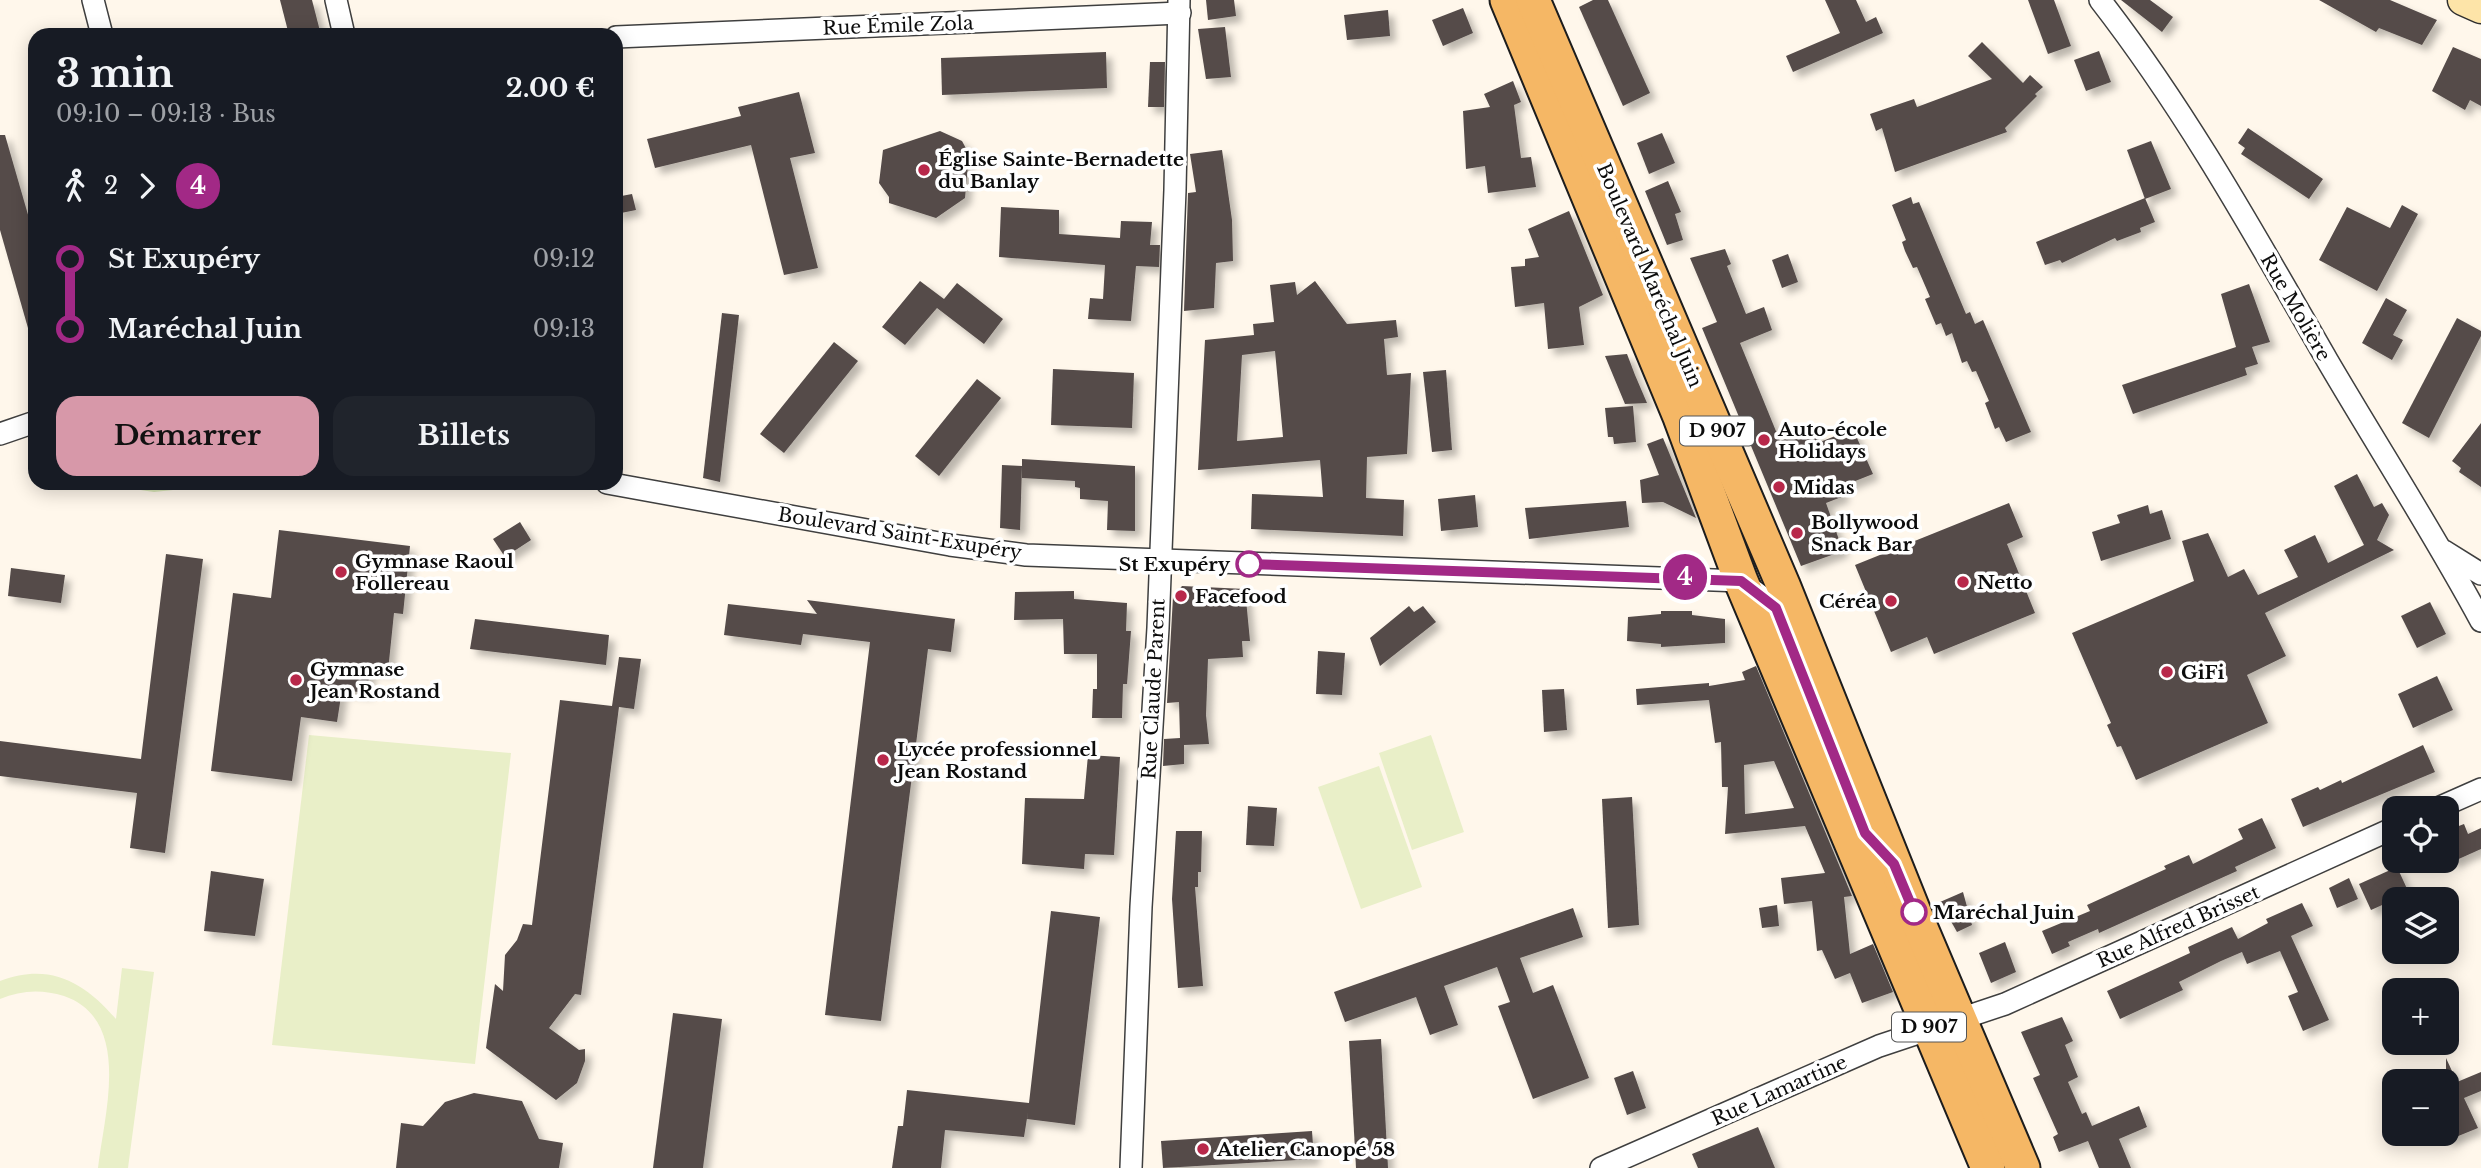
<!DOCTYPE html>
<html lang="fr">
<head>
<meta charset="utf-8">
<style>
	body { margin:0; font-family:"Libre Baskerville",serif; background:#20242c; color:#f1f3f6; height:100vh; display:flex; flex-direction:column; font-size:26px; white-space:nowrap }
	* { box-sizing:border-box; margin:0 }
	p { font-size:23px; color:#9ea1a6 }
	.icon { flex:none; width:38px; height:38px; fill:none; stroke:currentColor; stroke-width:2; stroke-linecap:round; stroke-linejoin:round }
	.map { position:relative; flex:1; overflow:hidden }
	.drawer { position:absolute; left:28px; top:28px; width:595px; height:462px; display:flex; flex-direction:column; background:#171b24; border-radius:21px; box-shadow:0 4px 18px #0003 }
	.drawer>* { flex:none }
	.badge { padding:0 14px; border-radius:23px; font-size:24px; line-height:46px }
	.buttons { position:absolute; left:2382px; top:796px; display:grid; gap:14px }
	.buttons a { display:grid; place-items:center; width:77px; height:77px; border-radius:14px; background:#171b24; box-shadow:0 4px 18px #0003; font-size:35px }
	.map>.badge { position:absolute; translate:-50% -50%; box-shadow:0 0 0 4px #fff }
	.legs { display:flex; align-items:center; gap:10px; height:77px; padding:0 28px; font-size:23px }
	.legs p { margin-inline-start:auto }
	.headline { display:flex; align-items:center; justify-content:space-between; height:119px; padding:0 28px }
	h1 { font-size:38px; font-weight:800; line-height:52px }
	.action { display:flex; gap:14px; margin-top:auto; padding:14px 28px }
	.action a { flex:1; height:80px; border-radius:21px; background:#d798a9; color:#111; font-size:28px; font-weight:800; line-height:80px; text-align:center }
	.action a+a { background:#20242c; color:#f1f3f6 }
	ul { padding:0 28px; list-style:none }
	li { display:flex; align-items:center; gap:24px; height:70px; font-size:26px }
	li i { display:grid; place-items:center; width:10px; height:100%; margin:0 9px; background:currentColor }
	li i::after { content:''; width:18px; height:18px; margin:-9px; border:5px solid; border-radius:50%; background:#171b24 }
	li p { margin-inline-start:auto }
	li:first-child i { background:linear-gradient(#0000 50%,currentColor 0) }
	li:last-child i { background:linear-gradient(currentColor 50%,#0000 0) }
	.map>svg:first-child { display:block }
	.green { fill:#d9e7b7 }
	.pitch { fill:#e9efc8 }
	.building { fill:#544b49; fill-rule:evenodd; filter:url(#shadow) }
	.lines { fill:none; stroke-linecap:round; stroke-linejoin:round }
	.minor-casing { stroke:#3f3f3f; stroke-width:24 }
	.secondary-casing { stroke:#2e2e2e; stroke-width:33 }
	.primary-casing { stroke:#1d1d1d; stroke-width:37 }
	.minor { stroke:#fff; stroke-width:21 }
	.secondary { stroke:#fde4a8; stroke-width:30 }
	.primary { stroke:#f5b765; stroke-width:33 }
	.line-1-casing { stroke:#fff; stroke-width:16 }
	.line-1 { stroke:#a22986; stroke-width:10 }
	.poi-dot { fill:#b8284a; stroke:#fff; stroke-width:2.5 }
	.stop-1-dot { fill:#fff; stroke:#a22986; stroke-width:3.5 }
	.labels { text-anchor:middle; stroke-width:7; stroke-linejoin:round; paint-order:stroke }
	.shield { fill:#fff; stroke:#555; stroke-width:2 }
	.shield-label { font-size:18px; font-weight:bold; fill:#0c0c0c }
	.street-label { font-size:19px; fill:#0c0c0c; stroke:#fff }
	.poi-label { font-size:19px; font-weight:bold; fill:#0c0c0c; stroke:#fff; text-anchor:start }
	.stop-label { font-size:19px; font-weight:bold; fill:#0c0c0c; stroke:#fff; text-anchor:end }
</style>
</head>
<body>
<div class="map">
<svg width="2481" height="1168" viewBox="0 0 2481 1168">
	<defs>
		<filter id="shadow"><feDropShadow dx="6" dy="6" stdDeviation="3.5" flood-color="#0004"/></filter>
	</defs>
	<rect width="100%" height="100%" fill="#fff7eb"/>
	<polygon class="green" points="175,483 173,490 154,492 100,484"/>
	<g class="pitch">
		<polygon points="309,735 511,753 475,1064 272,1045"/>
		<polygon points="1431,735 1464,832 1412,850 1379,753"/>
		<polygon points="1379,766 1422,887 1361,909 1318,787"/>
		<path d="M122 968 154 972 128 1168H98C104 1115 133 1020 64 996 42 989 21 990 0 999V981C50 962 84 982 116 1019Z"/>
	</g>
	<g class="building">
		<polygon points="280,0 312,0 321,35 289,35"/>
		<polygon points="1206,0 1234,0 1236,16 1208,20"/>
		<polygon points="1593,0 1608,0 1650,93 1623,106 1579,7"/>
		<polygon points="1825,0 1856,0 1866,22 1876,17 1883,33 1793,72 1786,56 1840,33"/>
		<polygon points="2028,0 2054,0 2071,46 2048,54"/>
		<polygon points="2121,0 2150,0 2173,17 2162,32"/>
		<polygon points="2319,0 2390,0 2437,20 2422,45 2379,28 2376,32"/>
		<polygon points="1463,8 1473,33 1443,46 1432,20"/>
		<polygon points="1388,10 1390,36 1347,40 1344,15"/>
		<polygon points="1225,27 1231,77 1206,79 1198,29"/>
		<polygon points="1982,42 2023,83 2030,75 2043,87 2035,94 2037,96 2005,128 2007,132 1895,172 1882,128 1876,131 1870,114 1914,99 1917,107 1992,79 1968,56"/>
		<polygon points="2453,47 2481,59 2481,106 2470,100 2465,110 2432,91"/>
		<polygon points="2099,51 2111,82 2086,91 2074,60"/>
		<polygon points="1106,52 1107,88 942,95 941,58"/>
		<polygon points="1150,62 1165,62 1164,107 1148,107"/>
		<polygon points="1513,81 1521,102 1514,105 1521,158 1531,157 1536,187 1488,193 1485,166 1466,169 1463,111 1490,107 1484,94"/>
		<polygon points="799,92 815,153 790,158 818,268 784,275 751,145 655,168 647,139 741,116 738,107"/>
		<polygon points="2248,128 2323,179 2309,199 2241,154 2245,148 2238,143"/>
		<polygon points="940,131 962,141 969,154 965,198 936,218 889,203 889,197 879,183 883,150"/>
		<polygon points="1662,133 1675,163 1649,174 1637,143"/>
		<polygon points="0,135 5,135 35,239 35,334 30,335 0,230"/>
		<polygon points="2151,141 2171,189 2145,199 2127,150"/>
		<polygon points="1222,150 1232,220 1233,261 1216,263 1214,308 1184,311 1188,193 1196,192 1190,154"/>
		<polygon points="1668,181 1681,212 1675,214 1683,240 1667,245 1645,191"/>
		<polygon points="632,194 636,210 616,214 616,197"/>
		<polygon points="1911,197 1913,204 1919,202 1966,314 1970,312 1975,324 1983,320 2031,432 2006,442 1999,427 1995,429 1985,403 1989,401 1976,371 1972,372 1967,361 1962,363 1952,333 1946,336 1941,323 1936,325 1925,299 1930,297 1917,267 1913,268 1905,251 1902,242 1906,240 1892,205"/>
		<polygon points="2145,198 2155,222 2140,228 2141,232 2117,241 2115,238 2062,263 2060,260 2045,265 2036,242"/>
		<polygon points="2402,205 2418,214 2377,291 2319,260 2347,207 2390,228"/>
		<polygon points="1001,207 1059,210 1059,234 1120,238 1121,221 1152,222 1150,245 1160,245 1159,267 1136,266 1131,321 1088,319 1090,298 1103,299 1105,265 999,257"/>
		<polygon points="1569,211 1603,295 1579,307 1584,345 1548,349 1544,303 1515,307 1511,267 1525,266 1525,259 1539,257 1528,229"/>
		<polygon points="1725,249 1731,264 1727,266 1746,314 1764,307 1772,330 1740,343 1780,441 1814,427 1820,442 1853,429 1873,474 1840,487 1844,496 1826,503 1843,551 1801,566 1702,328 1717,322 1690,258"/>
		<polygon points="1788,254 1798,282 1782,288 1772,260"/>
		<polygon points="920,281 944,299 957,283 1003,319 984,344 937,308 905,345 882,327"/>
		<path d="M1315 281 1347 324 1396 320 1398 337 1384 339 1387 375 1411 373 1407 454 1367 457 1366 498 1404 500 1403 536 1251 529 1252 494 1323 497 1320 460 1198 470 1205 340 1254 335 1253 324 1274 322 1270 285 1295 282 1297 295ZM1275 351 1283 437 1237 441 1242 355Z"/>
		<polygon points="2249,284 2270,342 2252,347 2258,364 2245,368 2247,375 2133,414 2122,385 2236,347 2221,294"/>
		<polygon points="2386,298 2407,310 2393,335 2403,340 2392,360 2362,343"/>
		<polygon points="722,313 739,315 720,482 703,478"/>
		<polygon points="2457,318 2481,331 2481,336 2429,438 2402,423"/>
		<polygon points="834,342 858,361 784,453 760,434"/>
		<polygon points="1627,354 1635,375 1647,403 1625,404 1605,356"/>
		<polygon points="1053,369 1134,373 1132,428 1051,425"/>
		<polygon points="1446,370 1452,450 1432,452 1423,372"/>
		<polygon points="977,379 1001,398 939,476 915,456"/>
		<polygon points="1633,406 1636,442 1614,444 1613,437 1608,437 1605,408"/>
		<polygon points="2481,423 2481,487 2459,472 2461,468 2452,461"/>
		<polygon points="1663,438 1677,472 1696,518 1663,502 1642,503 1640,480 1659,475 1647,444"/>
		<polygon points="1022,459 1135,466 1135,531 1107,530 1108,501 1080,499 1080,488 1075,487 1075,481 1022,478"/>
		<polygon points="1002,465 1022,466 1020,530 1000,528"/>
		<polygon points="2357,474 2374,507 2382,503 2389,515 2377,540 2394,550 2265,613 2286,656 2247,675 2268,723 2136,780 2121,746 2117,747 2107,725 2111,723 2072,633 2194,581 2182,541 2208,533 2228,577 2244,569 2258,595 2298,577 2284,550 2315,535 2328,563 2364,545 2334,486"/>
		<polygon points="1475,495 1478,527 1441,531 1438,499"/>
		<polygon points="1626,501 1629,527 1529,539 1525,508"/>
		<polygon points="2009,503 2023,537 2007,544 2035,613 1934,654 1927,637 1891,652 1855,565"/>
		<polygon points="2148,505 2150,514 2162,510 2171,539 2101,561 2092,532 2120,523 2117,515"/>
		<polygon points="520,522 531,540 505,557 493,539"/>
		<polygon points="279,530 410,546 403,614 394,613 388,671 370,669 367,693 342,690 337,722 301,717 292,781 211,771 233,593 271,598"/>
		<polygon points="166,554 203,559 165,853 130,848 137,793 0,776 0,741 141,759"/>
		<polygon points="11,568 65,575 61,603 8,596"/>
		<polygon points="1182,586 1245,589 1250,641 1242,641 1243,657 1208,659 1206,715 1209,744 1184,745 1184,764 1163,766 1164,739 1180,738 1179,702 1167,703 1173,597"/>
		<polygon points="1074,591 1074,599 1127,603 1126,631 1131,631 1127,684 1123,684 1122,718 1092,718 1093,689 1097,689 1097,654 1064,654 1063,619 1014,620 1015,592"/>
		<polygon points="807,600 955,619 951,652 928,649 881,1021 825,1015 870,642 803,634 801,645 724,635 728,604 817,614"/>
		<polygon points="2430,602 2446,634 2417,648 2401,616"/>
		<polygon points="1409,606 1414,612 1423,606 1436,622 1380,666 1370,638"/>
		<polygon points="1661,611 1692,611 1692,615 1725,619 1725,643 1661,647 1661,644 1627,641 1628,617 1661,614"/>
		<polygon points="475,619 609,635 606,665 470,649"/>
		<polygon points="1318,651 1345,653 1342,695 1316,694"/>
		<polygon points="619,657 641,659 634,709 619,707 581,995 575,994 549,1028 579,1050 585,1049 585,1061 577,1083 556,1100 486,1048 495,984 503,991 505,955 517,940 523,924 532,925 560,700 612,706"/>
		<path d="M1756 666 1852 896 1844 897 1850 954 1873 944 1893 992 1862 1003 1850 973 1835 979 1822 950 1817 951 1812 901 1784 904 1781 878 1825 873 1805 826 1725 834 1728 787H1722L1721 742 1715 743 1709 700 1637 705 1636 689 1709 683V686L1745 680 1742 672ZM1774 761 1794 808 1745 814 1744 765Z"/>
		<polygon points="2437,676 2453,710 2413,728 2398,694"/>
		<polygon points="1564,689 1567,730 1544,732 1542,690"/>
		<polygon points="2423,745 2435,772 2303,827 2291,799 2318,787 2320,790 2341,780 2342,783"/>
		<polygon points="1088,755 1120,757 1114,855 1085,854 1084,869 1022,864 1025,798 1084,799"/>
		<polygon points="1632,797 1639,925 1608,928 1602,799"/>
		<polygon points="1248,806 1277,808 1274,846 1246,845"/>
		<polygon points="2262,818 2276,848 2235,867 2237,871 2099,933 2098,929 2068,942 2070,946 2052,954 2042,931 2090,911 2087,905 2166,869 2164,866 2189,855 2193,864 2243,839 2238,829"/>
		<polygon points="2464,824 2468,834 2481,828 2481,849 2452,862 2446,850 2446,831"/>
		<polygon points="1176,831 1202,831 1201,872 1198,872 1198,887 1195,887 1203,986 1178,988 1172,899"/>
		<polygon points="2397,867 2409,893 2371,910 2359,884"/>
		<polygon points="211,871 264,879 255,936 204,931"/>
		<polygon points="2349,878 2358,899 2337,908 2329,888"/>
		<polygon points="1963,892 1972,925 1957,932 1940,902"/>
		<polygon points="2302,903 2313,926 2291,936 2329,1020 2303,1031 2288,996 2298,992 2280,951 2247,964 2242,952 2221,961 2179,982 2183,990 2120,1019 2107,991 2190,953 2188,947 2232,927 2238,939 2268,923 2266,919"/>
		<polygon points="1777,905 1779,926 1762,928 1759,908"/>
		<polygon points="1573,908 1583,937 1520,958 1533,993 1553,985 1589,1078 1533,1099 1498,1006 1510,1002 1497,967 1444,986 1458,1025 1430,1035 1416,997 1345,1022 1334,992"/>
		<polygon points="1051,911 1100,917 1075,1125 1027,1119 1028,1112 1024,1137 945,1130 941,1168 892,1168 898,1126 903,1126 907,1090 1029,1103"/>
		<polygon points="2005,942 2016,972 1991,983 1979,953"/>
		<polygon points="673,1013 722,1019 703,1168 653,1168"/>
		<polygon points="2062,1017 2073,1041 2065,1045 2078,1077 2068,1082 2082,1114 2086,1112 2092,1126 2139,1106 2147,1127 2119,1139 2131,1168 2099,1168 2088,1141 2059,1152 2053,1137 2058,1134 2033,1078 2040,1075 2021,1032"/>
		<polygon points="1381,1039 1388,1168 1356,1168 1349,1041"/>
		<polygon points="2446,1058 2457,1082 2481,1072 2481,1091 2464,1098 2478,1128 2446,1141"/>
		<polygon points="1633,1071 1646,1108 1627,1115 1614,1078"/>
		<polygon points="474,1093 522,1101 539,1139 563,1143 559,1168 396,1168 401,1123 423,1126 445,1102"/>
		<polygon points="1758,1127 1775,1168 1698,1168 1692,1154"/>
		<polygon points="1312,1131 1314,1159 1163,1168 1161,1141"/>
	</g>
	<g class="lines">
		<defs>
			<g id="minor">
				<polyline points="93,0 102,35"/>
				<polyline points="336,0 344,35"/>
				<path d="M2100 0C2187 112 2256 237 2327 360 2378 447 2433 532 2481 621"/>
				<polyline points="616,37 1180,13"/>
				<polyline points="0,434 35,422"/>
				<polyline points="607,483 950,545 1026,555 1741,581"/>
				<polyline points="2444,551 2481,574"/>
				<polyline points="1745,584 1776,608 1785,633"/>
				<polyline points="2438,808 2481,789"/>
				<polyline points="1131,1168 1141,907 1158,628 1175,190 1179,0"/>
				<polyline points="1601,1168 1879,1046 2005,1004 2394,828"/>
			</g>
			<polyline id="secondary" points="2463,0 2481,8"/>
			<g id="primary">
				<polyline points="1507,0 1680,417 1741,581 1988,1168"/>
				<polyline points="1533,0 1783,585 1914,912 2023,1168"/>
			</g>
		</defs>
		<use href="#minor" class="minor-casing"/>
		<use href="#secondary" class="secondary-casing"/>
		<use href="#primary" class="primary-casing"/>
		<use href="#minor" class="minor"/>
		<use href="#secondary" class="secondary"/>
		<use href="#primary" class="primary"/>
	</g>
	<g class="lines">
		<defs>
			<polyline id="line-1" points="1249,564 1741,581 1776,608 1865,833 1894,864 1914,912"/>
		</defs>
		<use href="#line-1" class="line-1-casing"/>
		<use href="#line-1" class="line-1"/>
	</g>
	<g class="poi-dot">
		<circle cx="924" cy="170" r="7"/>
		<circle cx="1764" cy="440" r="7"/>
		<circle cx="1779" cy="487" r="7"/>
		<circle cx="1797" cy="533" r="7"/>
		<circle cx="341" cy="572" r="7"/>
		<circle cx="1963" cy="582" r="7"/>
		<circle cx="1181" cy="596" r="7"/>
		<circle cx="1891" cy="601" r="7"/>
		<circle cx="2167" cy="672" r="7"/>
		<circle cx="296" cy="680" r="7"/>
		<circle cx="883" cy="760" r="7"/>
		<circle cx="1203" cy="1149" r="7"/>
	</g>
	<g class="stop-1-dot">
		<circle cx="1249" cy="564" r="12"/>
		<circle cx="1914" cy="912" r="12"/>
	</g>
	<g class="labels">
		<g class="shield">
			<rect x="1680" y="416.5" width="74" height="29" rx="5"/>
			<rect x="1892" y="1012.5" width="74" height="29" rx="5"/>
		</g>
		<g class="shield-label">
			<text x="1717" y="437">D 907</text>
			<text x="1929" y="1033">D 907</text>
		</g>
		<g class="street-label">
			<text transform="translate(898 25) rotate(-2)" y="7">Rue Émile Zola</text>
			<text transform="translate(1650 275) rotate(67)" y="7">Boulevard Maréchal Juin</text>
			<text transform="translate(2296 307) rotate(60)" y="7">Rue Molière</text>
			<text transform="translate(900 533) rotate(9)" y="7">Boulevard Saint-Exupéry</text>
			<text transform="translate(1153 689) rotate(-87)" y="7">Rue Claude Parent</text>
			<text transform="translate(2178 926) rotate(-24)" y="7">Rue Alfred Brisset</text>
			<text transform="translate(1779 1090) rotate(-24)" y="7">Rue Lamartine</text>
		</g>
		<g class="poi-label">
			<text x="938" y="166">Église Sainte-Bernadette<tspan x="938" dy="22">du Banlay</tspan></text>
			<text x="1778" y="436">Auto-école<tspan x="1778" dy="22">Holidays</tspan></text>
			<text x="1793" y="494">Midas</text>
			<text x="1811" y="529">Bollywood<tspan x="1811" dy="22">Snack Bar</tspan></text>
			<text x="355" y="568">Gymnase Raoul<tspan x="355" dy="22">Follereau</tspan></text>
			<text x="1977" y="589">Netto</text>
			<text x="1195" y="603">Facefood</text>
			<text x="1877" y="608" text-anchor="end">Céréa</text>
			<text x="310" y="676">Gymnase<tspan x="310" dy="22">Jean Rostand</tspan></text>
			<text x="2181" y="679">GiFi</text>
			<text x="897" y="756">Lycée professionnel<tspan x="897" dy="22">Jean Rostand</tspan></text>
			<text x="1217" y="1156">Atelier Canopé 58</text>
		</g>
		<g class="stop-label">
			<text x="1230" y="571">St Exupéry</text>
			<text x="1933" y="919" text-anchor="start">Maréchal Juin</text>
		</g>
	</g>
</svg>
<div class="buttons">
<a><svg class="icon" aria-label="locate" viewBox="0 0 24 24"><circle cx="12" cy="12" r="6"/><path d="M12 2v4M12 18v4M2 12h4M18 12h4"/></svg></a>
<a><svg class="icon" aria-label="layers" viewBox="0 0 24 24"><path d="M12 4l9 5-9 5-9-5zM3 14l9 5 9-5"/></svg></a>
<a>+</a>
<a>−</a>
</div>
<b class="badge" style="left:1685px;top:577px;background:#a22986;color:#fff">4</b>
<section class="drawer">
<div class="headline"><div><h1>3 min</h1><p>09:10 – 09:13 · Bus</p></div><b>2.00 €</b></div>
<div class="legs"><svg class="icon" aria-label="walk" viewBox="0 0 24 24"><circle cx="13" cy="4" r="2"/><path d="M13 8l-2 6 4 7M11 14l-3 7M7 12l3-4h3l4 4"/></svg>2<svg class="icon" aria-label="forward" viewBox="0 0 24 24"><path d="M9 5l7 7-7 7"/></svg><b class="badge" style="background:#a22986;color:#fff">4</b></div>
<ul>
<li><i style="color:#a22986"></i><b>St Exupéry</b><p>09:12</p></li>
<li><i style="color:#a22986"></i><b>Maréchal Juin</b><p>09:13</p></li>
</ul>
<div class="action"><a>Démarrer</a><a>Billets</a></div>
</section>
</div>
</body>
</html>
